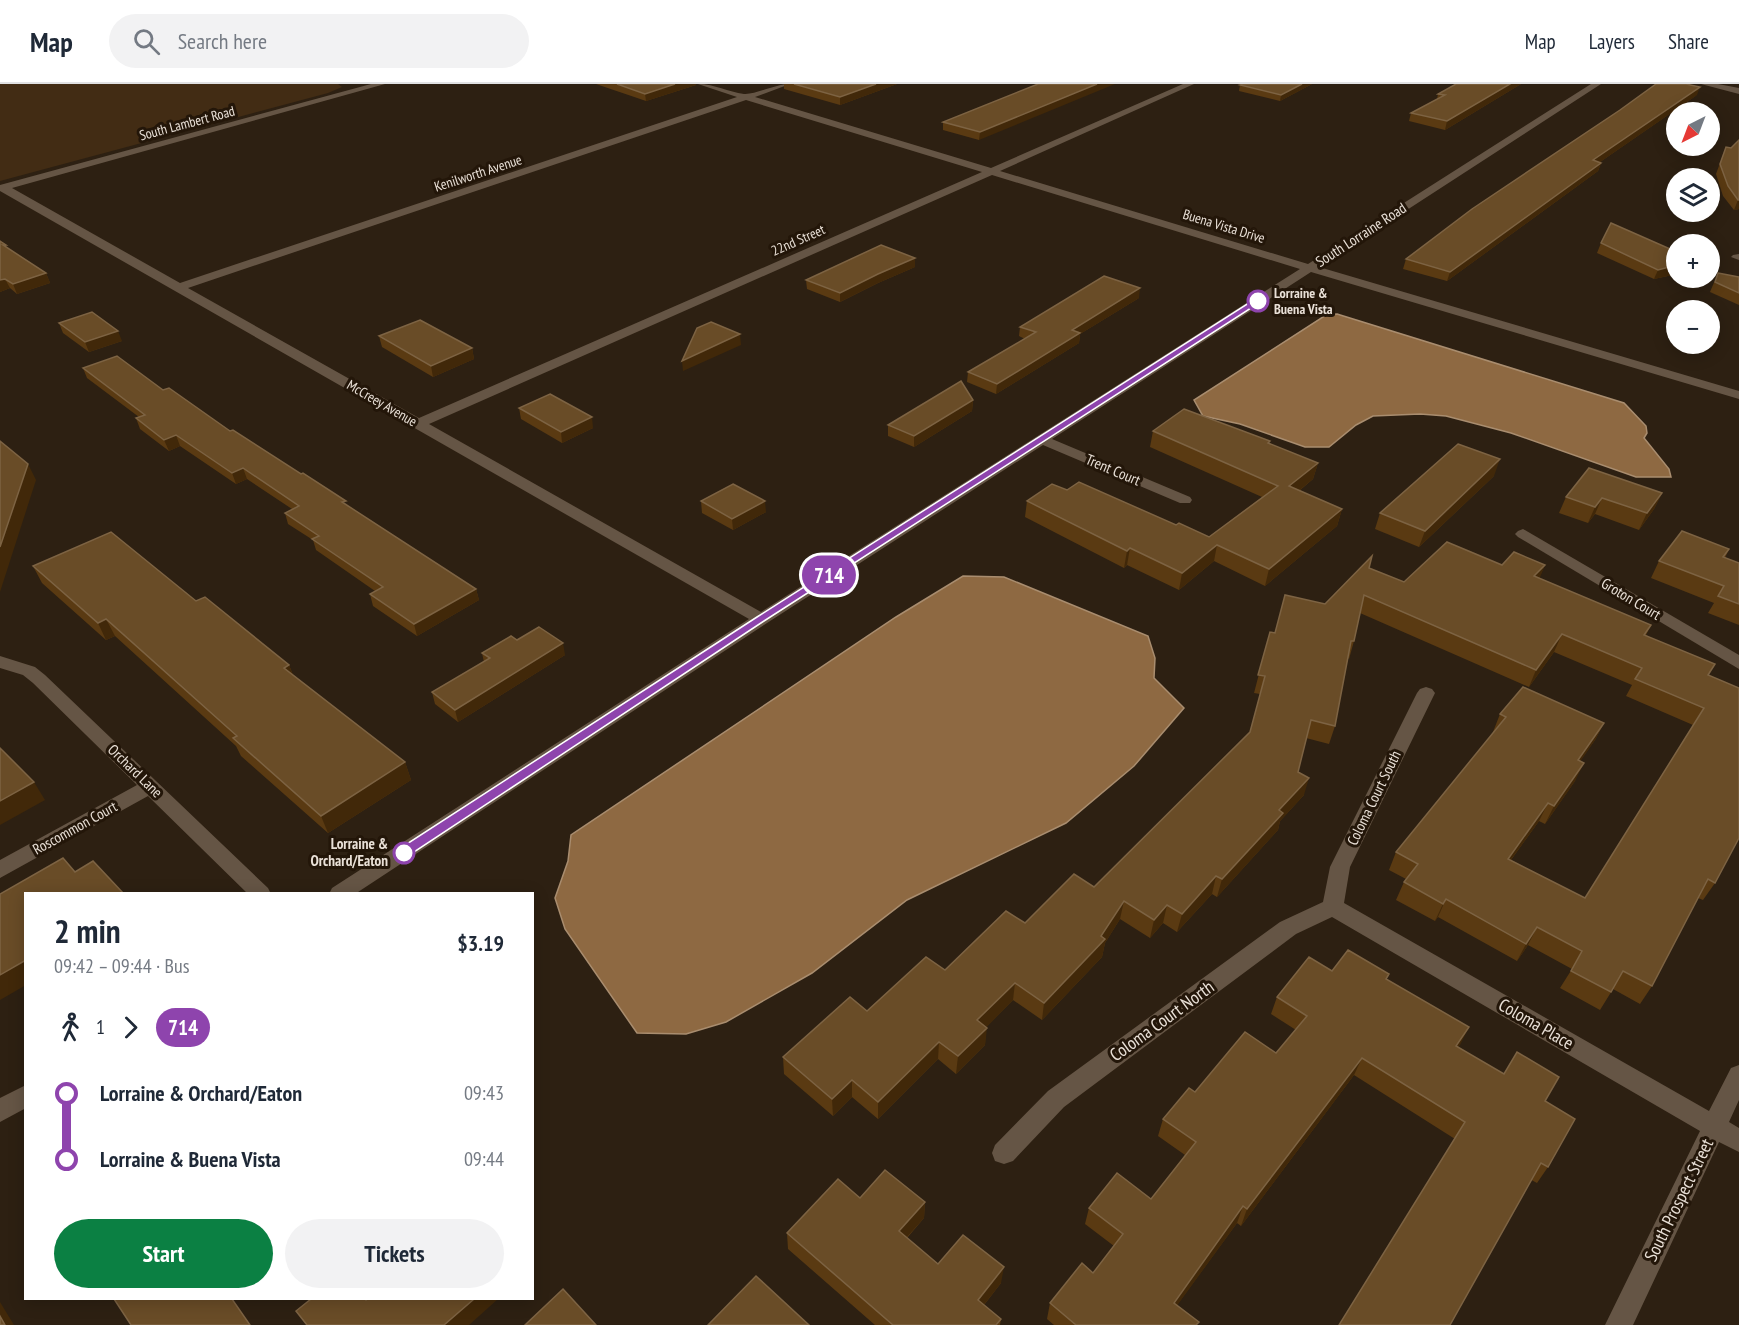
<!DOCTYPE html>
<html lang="en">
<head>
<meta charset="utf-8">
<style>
	body { margin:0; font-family:"PT Sans Narrow",sans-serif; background:#f2f2f3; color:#1f2937; height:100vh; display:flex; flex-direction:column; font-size:22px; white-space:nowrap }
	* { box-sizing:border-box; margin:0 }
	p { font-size:20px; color:#747a83 }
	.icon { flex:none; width:33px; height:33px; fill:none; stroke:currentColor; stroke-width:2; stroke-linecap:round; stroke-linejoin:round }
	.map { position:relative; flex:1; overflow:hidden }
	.drawer { position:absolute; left:24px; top:808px; width:510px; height:408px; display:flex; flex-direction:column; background:#fff; border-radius:0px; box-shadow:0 3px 15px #0003 }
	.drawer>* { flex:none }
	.badge { padding:0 12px; border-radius:20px; font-size:21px; line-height:39px }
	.needle { width:39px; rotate:222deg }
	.fabs { position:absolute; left:1666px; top:18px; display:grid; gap:12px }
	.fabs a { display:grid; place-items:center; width:54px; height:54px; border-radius:50%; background:#fff; box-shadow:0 3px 15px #0003; font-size:30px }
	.map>.badge { position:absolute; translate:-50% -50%; box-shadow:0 0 0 3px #fff }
	.legs { display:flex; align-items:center; gap:9px; height:66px; padding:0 30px; font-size:20px }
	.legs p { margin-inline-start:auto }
	.head { display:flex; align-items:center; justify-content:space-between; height:102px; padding:0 30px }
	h1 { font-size:33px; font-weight:700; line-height:45px }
	.action { display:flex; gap:12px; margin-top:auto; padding:12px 30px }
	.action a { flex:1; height:69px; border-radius:36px; background:#0b8043; color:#fff; font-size:24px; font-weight:700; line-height:69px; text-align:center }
	.action a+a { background:#f2f2f3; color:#1f2937 }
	ul { padding:0 30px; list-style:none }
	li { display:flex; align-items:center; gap:21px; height:66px; font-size:22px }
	li i { display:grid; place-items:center; width:9px; height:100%; margin:0 8px; background:currentColor }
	li i::after { content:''; width:15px; height:15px; margin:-8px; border:4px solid; border-radius:50%; background:#fff }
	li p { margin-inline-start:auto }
	li:first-child i { background:linear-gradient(#0000 50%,currentColor 0) }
	li:last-child i { background:linear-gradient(currentColor 50%,#0000 0) }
	header { display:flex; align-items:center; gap:36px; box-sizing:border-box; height:84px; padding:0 30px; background:#fff; border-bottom:2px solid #e0e1e3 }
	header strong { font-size:28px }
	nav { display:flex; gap:33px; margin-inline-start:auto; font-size:21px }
	.search { width:420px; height:54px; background:#f2f2f3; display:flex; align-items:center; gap:15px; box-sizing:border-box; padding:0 21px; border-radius:33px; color:#747a83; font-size:22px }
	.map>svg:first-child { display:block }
	.green { fill:#422c14 }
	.water { fill:#8e6942; stroke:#a98d6f; stroke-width:1.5 }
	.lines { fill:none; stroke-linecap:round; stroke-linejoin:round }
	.minor { fill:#655545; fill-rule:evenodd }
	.wall { fill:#5a3a12 }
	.shaded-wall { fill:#412809 }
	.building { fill:#694c27; stroke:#7d6343; stroke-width:1.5 }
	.line-1 { fill:#8e44ad; stroke:#fff; stroke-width:1.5 }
	.stop-1-dot { fill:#fff; stroke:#8e44ad; stroke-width:3 }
	.labels { text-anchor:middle; stroke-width:6; stroke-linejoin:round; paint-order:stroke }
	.far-street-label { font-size:14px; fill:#e9e0d7; stroke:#231609 }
	.far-stop-label { font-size:14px; font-weight:bold; fill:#e9e0d7; stroke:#231609; text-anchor:start }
	.street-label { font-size:15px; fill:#e9e0d7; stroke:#231609 }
	.stop-label { font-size:15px; font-weight:bold; fill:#e9e0d7; stroke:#231609; text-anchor:end }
	.near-street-label { font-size:18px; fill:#e9e0d7; stroke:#231609 }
</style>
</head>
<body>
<header>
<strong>Map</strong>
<div class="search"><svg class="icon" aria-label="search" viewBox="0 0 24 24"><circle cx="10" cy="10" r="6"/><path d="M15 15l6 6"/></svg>Search here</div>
<nav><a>Map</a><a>Layers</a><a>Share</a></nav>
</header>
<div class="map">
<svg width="1739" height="1241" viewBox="0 0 1739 1241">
	<rect width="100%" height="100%" fill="#2d2012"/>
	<polygon class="green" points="0,0 338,0 342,3 328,9 0,97"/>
	<g class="water">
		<polygon points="1337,230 1624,319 1646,342 1647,349 1644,354 1669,385 1671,393 1636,393 1511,349 1446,332 1420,330 1373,332 1356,341 1329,363 1305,363 1240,340 1203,332 1194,316 1326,231"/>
		<polygon points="963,492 1004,493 1148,552 1155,574 1154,594 1184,624 1134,682 1066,739 907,816 812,889 726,938 686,950 637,949 565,845 555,814 568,777 571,751 896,533"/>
	</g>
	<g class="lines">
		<g class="minor">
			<path d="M371 0H385L12 104 180 199 737 13 698 0C715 0 728 8 744 10 755 11 775 0 790 0L755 13 991 84 1183 0H1194L1000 87 1308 180 1591 0H1601L1319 183 1739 307V315L1311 188 1052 355 1190 413 1192 416 1190 419H1180L1043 361 767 539 355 810H329L332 804 749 535 0 107V101ZM746 16 982 88 419 334 188 204ZM992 91 1300 185 761 528 429 340Z"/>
			<polygon points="1701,0 1718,0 1739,4 1739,10"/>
			<polygon points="1739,170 1739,176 1731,173 1733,171"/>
			<polygon points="1523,445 1739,571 1739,585 1518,453 1515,450 1518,447"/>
			<polygon points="0,572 35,583 45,591 268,804 271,810 248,810 148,712 0,794 0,776 137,701 33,599 23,591 0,584"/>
			<polygon points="1426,603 1432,605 1435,609 1350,783 1344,819 1709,1027 1731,984 1739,981 1739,1016 1729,1038 1739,1044 1739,1068 1719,1058 1633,1241 1605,1241 1700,1047 1332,833 1296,850 1064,1023 1013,1077 1004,1080 995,1077 992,1069 995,1061 1048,1007 1280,838 1323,818 1330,783 1417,609 1420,605"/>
			<polygon points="26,1001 26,1024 0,1038 0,1014"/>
		</g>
	</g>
	<g class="wall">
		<polygon points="596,0 696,0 696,1 646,17"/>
		<polygon points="784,0 897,0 840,21 784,5"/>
		<polygon points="1038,0 979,56 943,46 943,38"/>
		<polygon points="1312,0 1280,17 1239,7 1240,1"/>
		<polygon points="1456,0 1521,0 1445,46 1409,37 1411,29 1437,15 1438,10"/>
		<polygon points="1697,11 1600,78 1601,79 1598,87 1447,197 1403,185 1406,175"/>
		<polygon points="1739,56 1739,125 1734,126 1723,112 1716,90 1726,63 1731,64"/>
		<polygon points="0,157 7,164 46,189 50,199 17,210 10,204 0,208"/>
		<polygon points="1601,159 1677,168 1677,190 1654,195 1597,169"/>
		<polygon points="915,183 878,199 840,218 807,205 806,196"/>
		<polygon points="1718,189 1739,193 1739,221 1710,208"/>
		<polygon points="1139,214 1080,250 1079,259 996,310 967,298 968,288 1025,255 1019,252 1020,243"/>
		<polygon points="59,239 122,257 89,268 63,249"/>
		<polygon points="379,252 472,264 474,275 433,293 382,263"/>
		<polygon points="83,284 163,306 347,421 476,505 479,516 417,552 373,522 370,510 375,507 316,466 313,456 288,440 285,429 292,425 247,395 236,400 180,362 169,367 140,345 136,334 139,333 87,294"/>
		<polygon points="973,316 972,327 914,363 888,352 888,341"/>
		<polygon points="519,324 593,344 562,359 521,335"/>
		<polygon points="1153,347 1270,360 1318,379 1313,395 1299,407 1342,425 1337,442 1265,502 1214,477 1179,506 1127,481 1124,484 1025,433 1027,417 1067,406 1209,453 1262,413 1150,363"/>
		<polygon points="1494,392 1419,463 1375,445 1380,429"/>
		<polygon points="1662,409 1654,425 1639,446 1595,430 1588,439 1559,429 1566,413"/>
		<polygon points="701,417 766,428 733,446 702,429"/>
		<polygon points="1729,465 1725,474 1739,479 1739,541 1708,529 1714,519 1651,494 1659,477"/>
		<polygon points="1502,481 1545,481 1539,494 1651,541 1646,551 1709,591 1715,799 1703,816 1698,814 1652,902 1640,920 1613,905 1600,926 1560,904 1572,885 1528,861 1517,877 1438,833 1435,837 1396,816 1404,798 1406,795 1389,786 1396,768 1494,648 1493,648 1500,630 1604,639 1595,656 1580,677 1575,697 1545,740 1539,737 1511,776 1585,814 1693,641 1626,612 1632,601 1554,568 1529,603 1360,529 1354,557 1349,575 1348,574 1335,642 1329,660 1306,654 1298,688 1304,711 1280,737 1278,746 1217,813 1212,810 1177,848 1163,839 1150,854 1120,835 1105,859 1102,873 1042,936 1013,916 986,943 985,961 956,990 938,975 878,1035 852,1013 833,1032 784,990 783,973 867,927 945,886 1025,839 1094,803 1250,648 1260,610 1254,609 1270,548 1275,549 1325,520 1369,484 1404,498"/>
		<polygon points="33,482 196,517 289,581 293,591 405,678 411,696 328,749 241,672 236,662 115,552 106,556 42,499"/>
		<polygon points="517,556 565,571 458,638 435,620 432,608 484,578 482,569"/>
		<polygon points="1332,887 1387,895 1458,963 1545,1017 1548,1083 1537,1099 1455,1055 1354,991 1241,1142 1237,1139 1177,1221 1199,1238 1197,1241 1054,1241 1047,1235 1050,1219 1093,1189 1114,1162 1085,1140 1089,1124 1151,1115 1185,1071 1158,1052 1163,1035 1195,1008 1276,969 1296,946 1271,930 1277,913"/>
		<polygon points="860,1114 925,1118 924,1134 907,1154 938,1180 1001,1199 984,1221 1001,1235 1000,1241 875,1241 788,1165 787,1149"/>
	</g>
	<g class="shaded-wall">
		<polygon points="675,0 696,0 696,1 646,17 645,10"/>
		<polygon points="876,0 897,0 840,21 840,13"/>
		<polygon points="1097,0 1115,0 979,56 980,48"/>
		<polygon points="1302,0 1312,0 1280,17 1281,11"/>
		<polygon points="1510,0 1521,0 1445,46 1447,37"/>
		<polygon points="1700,3 1697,11 1590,85 1593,76"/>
		<polygon points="1601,79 1598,87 1447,197 1450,188"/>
		<polygon points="1738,116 1739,116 1739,125 1734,126"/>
		<polygon points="915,174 915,183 878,199 840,218 840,209 878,190"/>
		<polygon points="1677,181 1677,190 1654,195 1658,186"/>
		<polygon points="46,189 50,199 17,210 13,200"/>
		<polygon points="5,195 10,204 0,208 0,196"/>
		<polygon points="1140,204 1139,214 1080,250 1079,259 996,310 997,300 1072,246"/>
		<polygon points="118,247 122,257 89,268 85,258"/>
		<polygon points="740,250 741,261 683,287 682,277"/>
		<polygon points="472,264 474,275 433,293 431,282"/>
		<polygon points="973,316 972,327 914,363 914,352"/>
		<polygon points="592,333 593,344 562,359 561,348"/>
		<polygon points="176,351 180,362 169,367 164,356"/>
		<polygon points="1500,375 1494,392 1419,463 1425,447"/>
		<polygon points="1318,379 1313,395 1284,419 1289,402"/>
		<polygon points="28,380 36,396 0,508 0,463"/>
		<polygon points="243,384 247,395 236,400 232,389"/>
		<polygon points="1662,409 1654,425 1639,446 1647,429"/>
		<polygon points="1602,414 1595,430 1588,439 1595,423"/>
		<polygon points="765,417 766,428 733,446 732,435"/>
		<polygon points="1342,425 1337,442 1265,502 1269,485"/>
		<polygon points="1217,461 1214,477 1179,506 1182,489"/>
		<polygon points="1130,464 1127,481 1124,484 1127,467"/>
		<polygon points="1545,481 1538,498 1534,492"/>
		<polygon points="476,505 479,516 417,552 414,540"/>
		<polygon points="106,535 115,552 106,556 98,539"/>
		<polygon points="1562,550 1554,568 1529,603 1536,586"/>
		<polygon points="563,559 565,571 458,638 455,626"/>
		<polygon points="289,581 296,599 284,584"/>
		<polygon points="1604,639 1595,656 1569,694 1578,676"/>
		<polygon points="405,678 411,696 328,749 321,732"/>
		<polygon points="1584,679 1575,697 1545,740 1554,722"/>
		<polygon points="1309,694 1304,711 1280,737 1278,746 1217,813 1222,795 1279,726"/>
		<polygon points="34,698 45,716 0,741 0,717"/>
		<polygon points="1548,719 1539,737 1499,792 1508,775"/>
		<polygon points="1216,792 1212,810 1177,848 1182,830"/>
		<polygon points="1446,815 1438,833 1435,837 1443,820"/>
		<polygon points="1124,817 1120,835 1105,859 1102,873 1042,936 1044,919 1101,852"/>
		<polygon points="1167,821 1163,839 1150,854 1154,836"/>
		<polygon points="1537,843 1528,861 1517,877 1526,860"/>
		<polygon points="26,876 26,901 0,916 0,891"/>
		<polygon points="1015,899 1013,916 976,954 977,936"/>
		<polygon points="1469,943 1460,961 1447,979 1456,962"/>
		<polygon points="987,944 985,961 956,990 958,972"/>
		<polygon points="939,958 938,975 878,1035 878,1018"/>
		<polygon points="1362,974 1354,991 1241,1142 1247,1125"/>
		<polygon points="852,996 852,1013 833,1032 832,1015"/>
		<polygon points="925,1118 924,1134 898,1163 899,1147"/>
		<polygon points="1243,1122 1237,1139 1168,1234 1174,1219"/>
		<polygon points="1004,1183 1001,1199 976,1231 978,1216"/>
		<polygon points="474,1215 498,1215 469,1241 444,1241"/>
		<polygon points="0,1218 14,1241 5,1241 0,1232"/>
	</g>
	<g class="building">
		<polygon points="617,0 675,0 645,10"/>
		<polygon points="794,0 876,0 840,13"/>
		<polygon points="1038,0 1097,0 980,48 943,38"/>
		<polygon points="1243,0 1302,0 1281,11 1240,1"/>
		<polygon points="1456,0 1510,0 1447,37 1411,29 1445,11 1438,10"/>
		<polygon points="1656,0 1686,0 1700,3 1593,76 1601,79 1450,188 1406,175 1472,125 1620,26"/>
		<polygon points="1739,56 1739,116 1738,116 1728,102 1720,80 1726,63 1731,64"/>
		<polygon points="1611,139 1677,168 1677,181 1658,186 1601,159"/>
		<polygon points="0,157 6,161 3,161 46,189 13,200 5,195 0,196"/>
		<polygon points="881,161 915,174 878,190 840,209 806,196"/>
		<polygon points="1718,189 1739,193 1739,209 1715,198"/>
		<polygon points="1104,192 1140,204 1072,246 1080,249 997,300 968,288 1036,248 1020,243"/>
		<polygon points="92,228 118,247 85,258 59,239"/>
		<polygon points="420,236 472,264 431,282 379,252"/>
		<polygon points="711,238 740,250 682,277 697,244"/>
		<polygon points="117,272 163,306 169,304 230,347 233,346 301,390 303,389 346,417 342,418 476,505 414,540 370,510 383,503 312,455 319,452 285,429 299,422 243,384 232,389 176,351 164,356 136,334 145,331 83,284"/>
		<polygon points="961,297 973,316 914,352 888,341"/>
		<polygon points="550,310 592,333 561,348 519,324"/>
		<polygon points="1184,325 1270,357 1268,359 1318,379 1289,402 1342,425 1269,485 1217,461 1182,489 1130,464 1127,467 1027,417 1052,400 1067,406 1079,398 1176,441 1179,439 1209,453 1278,402 1153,347"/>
		<polygon points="0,357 28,380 0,463"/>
		<polygon points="1458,360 1500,375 1425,447 1380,429"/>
		<polygon points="1589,384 1662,409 1647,429 1602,414 1595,423 1566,413"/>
		<polygon points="733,400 765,417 732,435 701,417"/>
		<polygon points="1682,447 1729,465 1723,473 1739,479 1739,520 1718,512 1724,502 1659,477"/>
		<polygon points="111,448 196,517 205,513 289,581 284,584 405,678 321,732 233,654 237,652 106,535 98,539 33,482"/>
		<polygon points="1447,458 1502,481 1514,468 1545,481 1534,492 1651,541 1644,551 1715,580 1708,591 1739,604 1739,754 1715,799 1708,795 1652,902 1623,887 1611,908 1571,887 1582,867 1537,843 1526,860 1446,815 1443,820 1404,798 1418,780 1396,768 1506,633 1500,630 1523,603 1604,639 1578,676 1584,679 1554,722 1548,719 1508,775 1585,814 1704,624 1635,595 1642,584 1562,550 1536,586 1364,511 1354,557 1351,557 1335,642 1311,636 1298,688 1309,694 1279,726 1283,729 1222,795 1216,792 1182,830 1167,821 1154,836 1124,817 1101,852 1105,855 1044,919 1015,899 977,936 987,944 958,972 939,958 878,1018 852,996 832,1015 783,973 850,913 867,927 926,873 945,886 1006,827 1025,839 1074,790 1094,803 1250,648 1265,592 1258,591 1270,548 1275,549 1285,511 1325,520 1372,472 1369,484 1404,498"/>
		<polygon points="539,543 563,559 455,626 432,608 490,574 482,569 511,552 517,556"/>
		<polygon points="0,664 34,698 0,717"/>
		<polygon points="63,774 75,788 93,777 124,810 26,810 26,876 0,891 0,810"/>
		<polygon points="1348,866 1389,890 1386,895 1469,943 1456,962 1504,990 1517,968 1559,993 1545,1017 1575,1035 1548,1083 1541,1079 1450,1241 1339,1241 1465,1038 1362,974 1247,1125 1243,1122 1174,1219 1199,1238 1196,1241 1076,1241 1050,1219 1082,1179 1093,1189 1123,1150 1089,1124 1117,1089 1151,1115 1196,1058 1163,1035 1189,1004 1195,1008 1245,948 1276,969 1307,932 1277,913 1309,873 1332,887"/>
		<polygon points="885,1086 925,1118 899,1147 938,1180 963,1151 1004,1183 978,1216 1001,1235 996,1241 893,1241 787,1149 838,1095 860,1114"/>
		<polygon points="756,1192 809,1241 708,1241"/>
		<polygon points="563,1205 596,1241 525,1241"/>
		<polygon points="114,1215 232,1215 250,1241 131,1241"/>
		<polygon points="311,1215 365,1215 366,1216 367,1215 474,1215 444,1241 307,1241 296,1227"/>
		<polygon points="0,1232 5,1241 0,1241"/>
	</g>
	<polygon class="line-1" points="1255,215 1262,217 764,537 408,772 399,772 397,769 399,765 757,533"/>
	<g class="stop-1-dot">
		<circle cx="1258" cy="217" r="10"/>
		<circle cx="404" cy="769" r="10"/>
	</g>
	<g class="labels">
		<g class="far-street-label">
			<text transform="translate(187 39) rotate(-15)" y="5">South Lambert Road</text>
			<text transform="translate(478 89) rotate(-18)" y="5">Kenilworth Avenue</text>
			<text transform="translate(1224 142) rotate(17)" y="5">Buena Vista Drive</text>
			<text transform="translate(798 156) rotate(-24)" y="5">22nd Street</text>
			<text transform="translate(382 319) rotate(30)" y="5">McCreey Avenue</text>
		</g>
		<g class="far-stop-label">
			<text x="1274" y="214">Lorraine &amp;<tspan x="1274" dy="16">Buena Vista</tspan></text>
		</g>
		<g class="street-label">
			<text transform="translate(1361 151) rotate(-33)" y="5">South Lorraine Road</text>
			<text transform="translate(1113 386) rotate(23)" y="5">Trent Court</text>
			<text transform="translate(1631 515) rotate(31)" y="5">Groton Court</text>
			<text transform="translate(135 687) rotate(44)" y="5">Orchard Lane</text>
			<text transform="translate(1374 714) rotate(-64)" y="5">Coloma Court South</text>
			<text transform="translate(75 744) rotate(-29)" y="5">Roscommon Court</text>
		</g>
		<g class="stop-label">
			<text x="388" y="765">Lorraine &amp;<tspan x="388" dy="17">Orchard/Eaton</tspan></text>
		</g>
		<g class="near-street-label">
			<text transform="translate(1162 937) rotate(-36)" y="6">Coloma Court North</text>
			<text transform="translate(1536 940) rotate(30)" y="6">Coloma Place</text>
			<text transform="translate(1679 1116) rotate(-64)" y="6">South Prospect Street</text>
		</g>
	</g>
</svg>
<div class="fabs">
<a><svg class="needle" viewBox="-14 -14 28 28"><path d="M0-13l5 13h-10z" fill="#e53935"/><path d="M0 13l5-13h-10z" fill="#747a83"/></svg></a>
<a><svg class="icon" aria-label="layers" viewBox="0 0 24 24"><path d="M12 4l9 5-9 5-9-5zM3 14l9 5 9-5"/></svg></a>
<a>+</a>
<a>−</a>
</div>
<b class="badge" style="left:829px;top:491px;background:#8e44ad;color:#fff">714</b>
<section class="drawer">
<div class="head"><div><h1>2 min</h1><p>09:42 – 09:44 · Bus</p></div><b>$3.19</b></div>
<div class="legs"><svg class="icon" aria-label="walk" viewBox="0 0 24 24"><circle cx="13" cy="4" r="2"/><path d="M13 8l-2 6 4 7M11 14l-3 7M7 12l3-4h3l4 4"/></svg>1<svg class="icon" aria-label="forward" viewBox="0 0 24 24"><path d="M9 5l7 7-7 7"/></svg><b class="badge" style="background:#8e44ad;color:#fff">714</b></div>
<ul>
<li><i style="color:#8e44ad"></i><b>Lorraine &amp; Orchard/Eaton</b><p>09:43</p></li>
<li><i style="color:#8e44ad"></i><b>Lorraine &amp; Buena Vista</b><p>09:44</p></li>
</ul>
<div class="action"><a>Start</a><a>Tickets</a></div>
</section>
</div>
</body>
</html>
